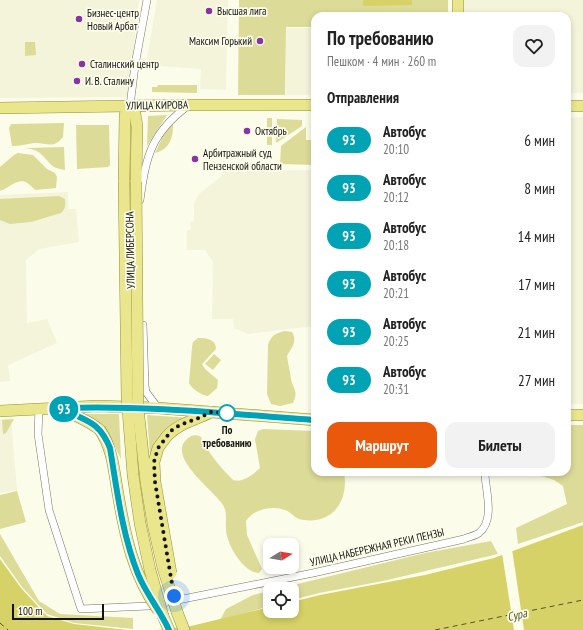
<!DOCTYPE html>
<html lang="ru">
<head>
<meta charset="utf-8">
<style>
	body { margin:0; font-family:"PT Sans Narrow",sans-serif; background:#f2f2f2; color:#222; height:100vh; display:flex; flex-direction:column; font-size:15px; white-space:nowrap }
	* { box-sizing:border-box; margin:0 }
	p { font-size:13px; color:#767676 }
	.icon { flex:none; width:22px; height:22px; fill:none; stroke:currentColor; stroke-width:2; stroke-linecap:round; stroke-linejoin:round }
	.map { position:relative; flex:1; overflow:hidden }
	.drawer { position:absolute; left:311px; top:12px; width:260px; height:464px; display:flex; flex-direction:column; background:#fff; border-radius:12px; box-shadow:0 2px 6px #0003 }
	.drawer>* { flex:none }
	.badge { padding:0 8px; border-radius:13px; font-size:14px; line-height:26px }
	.needle { width:26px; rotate:79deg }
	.controls { position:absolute; left:263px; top:538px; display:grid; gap:8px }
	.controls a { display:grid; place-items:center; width:36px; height:36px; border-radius:8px; background:#fff; box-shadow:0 2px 6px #0003; font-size:20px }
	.scale { position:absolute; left:12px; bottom:10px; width:92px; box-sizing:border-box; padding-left:4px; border:2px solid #14140e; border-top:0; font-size:11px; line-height:14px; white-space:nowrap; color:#14140e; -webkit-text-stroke:3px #fcfceb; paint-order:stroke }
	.you { position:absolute; width:20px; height:20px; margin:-10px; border:3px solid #fff; border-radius:50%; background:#1a73e8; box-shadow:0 0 0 6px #1a73e833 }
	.map>.badge { position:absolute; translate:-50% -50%; box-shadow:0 0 0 2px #fff }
	h2 { padding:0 16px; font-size:15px; line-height:36px }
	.round { display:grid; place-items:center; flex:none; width:42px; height:42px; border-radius:12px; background:#f2f2f2 }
	.headline { display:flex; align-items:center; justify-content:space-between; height:68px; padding:0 16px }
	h1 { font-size:19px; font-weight:800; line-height:30px }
	.action { display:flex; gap:8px; margin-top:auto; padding:8px 16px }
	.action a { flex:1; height:46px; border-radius:12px; background:#ea580c; color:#fff; font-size:16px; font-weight:800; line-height:46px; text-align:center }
	.action a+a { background:#f2f2f2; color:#222 }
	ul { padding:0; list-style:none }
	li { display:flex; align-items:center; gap:12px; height:48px; padding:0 16px }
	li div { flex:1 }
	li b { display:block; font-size:15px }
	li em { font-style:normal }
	li .badge { min-width:44px; font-weight:700; text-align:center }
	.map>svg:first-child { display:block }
	.built { fill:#f4f4db }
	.green { fill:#dddb98 }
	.water { fill:#d6d267 }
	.pier { fill:#fcfceb }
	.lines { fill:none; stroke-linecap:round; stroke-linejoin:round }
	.ferry { stroke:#555327; stroke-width:1; stroke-dasharray:5 4; stroke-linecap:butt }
	.minor-casing { stroke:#757465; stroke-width:8 }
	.primary-casing { stroke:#969130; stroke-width:12 }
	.minor { stroke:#fff; stroke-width:7 }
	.primary { stroke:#eae68e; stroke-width:11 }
	.primary-bridge-casing { stroke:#969130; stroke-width:12; stroke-linecap:butt }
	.primary-bridge { stroke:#eae68e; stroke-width:11 }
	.line-casing { stroke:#fff; stroke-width:9 }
	.line { stroke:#00a3b4; stroke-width:6 }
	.walk { stroke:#14140e; stroke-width:4; stroke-dasharray:0 7.2 }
	.poi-dot { fill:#8835a4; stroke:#fcfceb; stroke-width:1.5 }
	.stop-dot { fill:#fff; stroke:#00a3b4; stroke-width:2 }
	.labels { text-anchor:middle; stroke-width:3.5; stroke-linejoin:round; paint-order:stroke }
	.poi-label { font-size:11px; fill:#14140e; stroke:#fcfceb; text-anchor:start }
	.street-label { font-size:11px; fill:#14140e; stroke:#fcfceb }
	.stop-label { font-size:11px; font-weight:bold; fill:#14140e; stroke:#fcfceb }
	.water-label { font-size:12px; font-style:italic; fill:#555327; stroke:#fcfceb }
</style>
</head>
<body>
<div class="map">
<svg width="583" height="630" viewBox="0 0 583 630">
	<rect width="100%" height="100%" fill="#fcfceb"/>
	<g class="built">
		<polygon points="0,0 139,0 128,97 0,98"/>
		<polygon points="157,0 228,0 226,90 200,89 201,69 146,65"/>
		<polygon points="464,0 583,0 583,93 567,93 567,16 464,16"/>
		<rect x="286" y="28" width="29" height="67"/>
		<polygon points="583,117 583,404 567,404 567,118"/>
		<polygon points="315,170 315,326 248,334 234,328 233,319 212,319 213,262 205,250 187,250 187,230 191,230 190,222 194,221 194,203 199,194 223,175 223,171"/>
		<polygon points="68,192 68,209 76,209 79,242 39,249 26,260 27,323 47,319 57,343 8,365 10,381 0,382 0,195"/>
		<polygon points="11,418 17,490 0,493 0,419"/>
	</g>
	<g class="green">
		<polygon points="239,0 448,0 448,16 315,16 315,27 286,27 285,95 238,95"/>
		<polygon points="25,42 35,42 36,55 25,56"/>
		<polygon points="158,85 197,85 197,93 152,92 152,87 157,87"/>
		<polygon points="167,115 147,146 148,116"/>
		<rect x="267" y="118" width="5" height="27"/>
		<polygon points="277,119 302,120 302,126 276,143"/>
		<path d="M64 123 63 137C53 150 46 142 34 143 26 144 20 146 12 146L9 128 11 124Z"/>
		<path d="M173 124C173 138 170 149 155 153L165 132Z"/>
		<polygon points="76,125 109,125 110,165 108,167 77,169"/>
		<polygon points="306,127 306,140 315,140 315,165 280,164 281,146"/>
		<path d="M64 147 65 170C50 168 51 163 41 154 37 150 31 149 26 148Z"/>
		<path d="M18 153 33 155 47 169 55 173 57 177 56 188 35 190C21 173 15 185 0 191V167L14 155Z"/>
		<path d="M59 196 65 199C66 205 65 209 61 213L31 222 10 224 0 220V199Z"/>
		<path d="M285 331 292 332C298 342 291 348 287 356 288 364 290 371 291 379 293 389 299 391 293 403L280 406 271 404 267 394 268 345C271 335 276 333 285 331Z"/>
		<path d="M198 338C206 338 216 339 216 349L202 364 205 369 218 380 217 388 208 396C201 395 192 389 189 383L192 347 193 342Z"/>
		<polygon points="214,354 221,360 213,370 205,364"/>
		<polygon points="80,414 119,414 121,459 109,435"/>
		<polygon points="147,415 191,418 153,449 150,455"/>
		<polygon points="14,419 6,433 3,434 2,420"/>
		<polygon points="567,425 583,425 583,522 518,544 516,528 567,504 563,486 554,480 541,476 541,472 567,472"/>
		<path d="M263 429 315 431V472H344C349 499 334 524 304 520 294 519 293 513 285 510 272 505 254 509 246 521L247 535 262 569 259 573C243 573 226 543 226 529 225 521 228 513 223 505 215 491 166 457 187 439 191 435 196 434 201 437 209 454 220 467 233 480 242 483 254 474 260 468L255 439 258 431Z"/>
		<polygon points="17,491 26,522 0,529 0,495"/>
		<polygon points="0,534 39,601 60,614 133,618 133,629 74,623 47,614 22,587 0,556"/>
		<polygon points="491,541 498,554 383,581 319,593 292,600 292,589 277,589 425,553"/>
		<polygon points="270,591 270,606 220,620 226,609 253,595"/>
	</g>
	<g class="water">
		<polygon points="363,0 412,0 412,5 363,6"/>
		<polygon points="583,525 583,630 157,630 191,626 270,607 270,611 292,611 292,602 320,595 425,575 494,558"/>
		<polygon points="0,559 21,588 47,616 74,624 127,630 0,630"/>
	</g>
	<polygon class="pier" points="512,549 524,630 514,630 502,553"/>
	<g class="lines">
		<g class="ferry">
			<polyline points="0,623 8,630"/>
			<polyline points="435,630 583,600"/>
		</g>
		<defs>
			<g id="minor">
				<polyline points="130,106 135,65 147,0"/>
				<path d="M140 200C146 156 151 133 189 105"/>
				<polyline points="143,325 145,386 146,392 158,408"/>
				<path d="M39 409 38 434 49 510 81 609 148 606 313 573 464 539C468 537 475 536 479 533 495 520 486 492 485 475L486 472"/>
			</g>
			<g id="primary">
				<polyline points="458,0 458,16"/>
				<polyline points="130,106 135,114 137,126 136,182"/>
				<polyline points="567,106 583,106"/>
				<polyline points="0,108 190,105 315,105"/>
				<polyline points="124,182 125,115 130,106"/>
				<path d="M61 408C74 416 88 420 100 430"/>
				<polyline points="0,411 97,406 158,408 315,420"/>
				<polyline points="567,415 583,415"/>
				<path d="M167 436C179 423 196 420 211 412"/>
				<polyline points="177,612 184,630"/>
				<polyline points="163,616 169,630"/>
			</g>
		</defs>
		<use href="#minor" class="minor-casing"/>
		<use href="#primary" class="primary-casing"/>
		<use href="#minor" class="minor"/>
		<use href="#primary" class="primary"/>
		<defs>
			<g id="primary-bridge">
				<polyline points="124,182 127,397 133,475 140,523 150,570 163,616"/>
				<polyline points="136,182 138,408 146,482 153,524 163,568 177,612"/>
				<path d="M100 430C113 449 114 472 118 494 125 535 133 575 158 610"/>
				<polyline points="167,436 158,448 154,462 155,482 171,573"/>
			</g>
		</defs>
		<use href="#primary-bridge" class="primary-bridge-casing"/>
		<use href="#primary-bridge" class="primary-bridge"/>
	</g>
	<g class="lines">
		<defs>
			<path id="line" d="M169 630C160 610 146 594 138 574 122 534 117 490 110 448 98 419 85 422 62 408 146 405 231 414 315 420"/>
		</defs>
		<use href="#line" class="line-casing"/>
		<use href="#line" class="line"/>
		<polyline class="walk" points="174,596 155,482 154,462 158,448 172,430 180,425 199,418 211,412 228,413 227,413"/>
	</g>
	<g class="poi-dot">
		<circle cx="209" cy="11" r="4"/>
		<circle cx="79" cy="19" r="4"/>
		<circle cx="260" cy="41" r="4"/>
		<circle cx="82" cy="64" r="4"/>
		<circle cx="77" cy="81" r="4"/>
		<circle cx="247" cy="131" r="4"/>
		<circle cx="195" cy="159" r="4"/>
	</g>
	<circle class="stop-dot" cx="227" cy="413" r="8"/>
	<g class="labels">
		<g class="poi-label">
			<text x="217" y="15">Высшая лига</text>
			<text x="87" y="17">Бизнес-центр<tspan x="87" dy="13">Новый Арбат</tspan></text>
			<text x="252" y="45" text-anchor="end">Максим Горький</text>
			<text x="90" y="68">Сталинский центр</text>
			<text x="85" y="85">И. В. Сталину</text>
			<text x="255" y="135">Октябрь</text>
			<text x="203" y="157">Арбитражный суд<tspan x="203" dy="13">Пензенской области</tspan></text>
		</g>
		<g class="street-label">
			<text transform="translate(157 105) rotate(-1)" y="4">УЛИЦА КИРОВА</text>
			<text transform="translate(130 250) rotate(-91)" y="4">УЛИЦА ЛИБЕРСОНА</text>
			<text transform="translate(377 547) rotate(-13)" y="4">УЛИЦА НАБЕРЕЖНАЯ РЕКИ ПЕНЗЫ</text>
		</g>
		<g class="stop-label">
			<text x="227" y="434">По<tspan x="227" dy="13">требованию</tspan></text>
		</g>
		<g class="water-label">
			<text transform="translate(517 615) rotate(-13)" y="4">Сура</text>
		</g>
	</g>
</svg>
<div class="controls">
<a><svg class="needle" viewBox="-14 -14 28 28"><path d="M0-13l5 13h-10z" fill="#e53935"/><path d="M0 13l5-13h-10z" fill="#767676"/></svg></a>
<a><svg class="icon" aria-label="locate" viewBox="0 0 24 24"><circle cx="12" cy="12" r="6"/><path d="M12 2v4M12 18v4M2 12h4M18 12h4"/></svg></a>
</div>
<div class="scale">100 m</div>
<div class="you" style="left:174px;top:596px"></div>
<b class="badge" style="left:64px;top:409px;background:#00a3b4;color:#fff">93</b>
<section class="drawer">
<div class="headline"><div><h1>По требованию</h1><p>Пешком · 4 мин · 260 m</p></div><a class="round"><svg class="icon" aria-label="heart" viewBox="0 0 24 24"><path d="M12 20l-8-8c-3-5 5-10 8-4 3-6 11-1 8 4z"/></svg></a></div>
<h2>Отправления</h2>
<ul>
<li><span class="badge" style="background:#00a3b4;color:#fff">93</span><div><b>Автобус</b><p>20:10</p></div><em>6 мин</em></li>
<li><span class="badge" style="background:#00a3b4;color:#fff">93</span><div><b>Автобус</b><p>20:12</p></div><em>8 мин</em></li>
<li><span class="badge" style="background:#00a3b4;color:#fff">93</span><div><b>Автобус</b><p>20:18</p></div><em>14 мин</em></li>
<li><span class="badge" style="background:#00a3b4;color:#fff">93</span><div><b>Автобус</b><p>20:21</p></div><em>17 мин</em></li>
<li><span class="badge" style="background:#00a3b4;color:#fff">93</span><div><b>Автобус</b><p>20:25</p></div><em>21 мин</em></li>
<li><span class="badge" style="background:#00a3b4;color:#fff">93</span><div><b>Автобус</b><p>20:31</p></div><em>27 мин</em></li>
</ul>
<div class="action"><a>Маршрут</a><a>Билеты</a></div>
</section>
</div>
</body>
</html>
